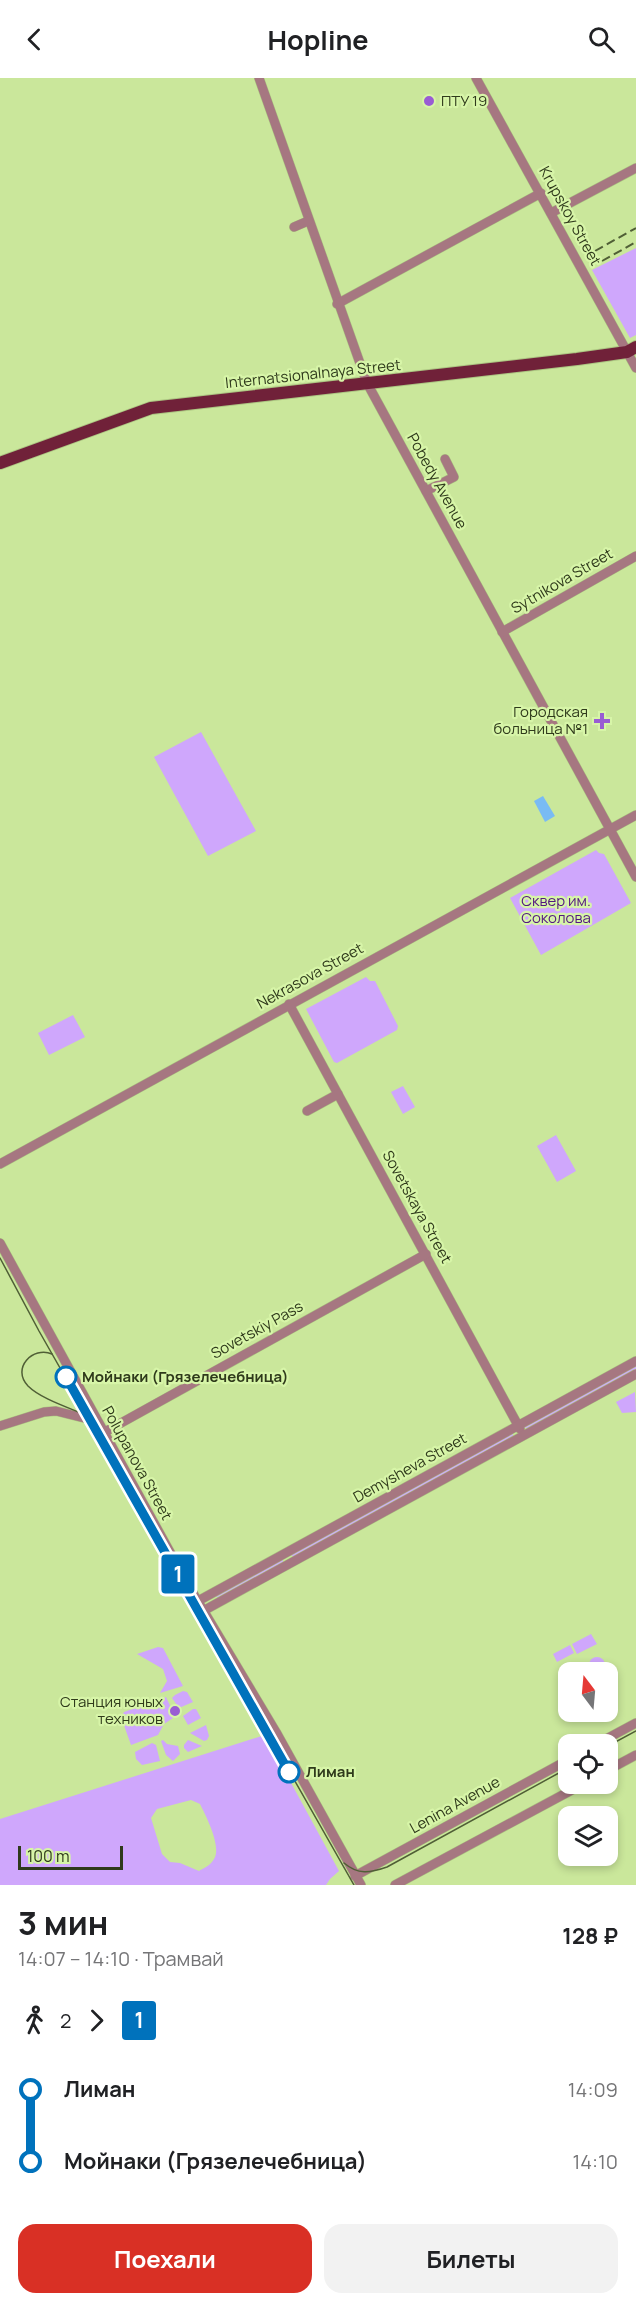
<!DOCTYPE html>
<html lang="ru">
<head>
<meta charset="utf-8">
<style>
	body { margin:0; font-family:Manrope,sans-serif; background:#f2f2f2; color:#202124; height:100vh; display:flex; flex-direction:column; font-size:22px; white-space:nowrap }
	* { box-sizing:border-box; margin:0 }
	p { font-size:20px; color:#757577 }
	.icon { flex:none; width:33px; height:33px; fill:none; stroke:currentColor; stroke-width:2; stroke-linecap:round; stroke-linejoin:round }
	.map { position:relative; height:1807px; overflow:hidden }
	.side { display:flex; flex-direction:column; background:#fff; flex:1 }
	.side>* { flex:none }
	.badge { padding:0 12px; border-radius:4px; font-size:21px; line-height:39px }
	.needle { width:39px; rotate:344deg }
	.buttons { position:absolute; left:558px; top:1584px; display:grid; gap:12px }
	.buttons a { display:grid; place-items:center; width:60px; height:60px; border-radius:12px; background:#fff; box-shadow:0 3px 9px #0003; font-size:30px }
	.scale { position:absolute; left:18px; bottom:15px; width:105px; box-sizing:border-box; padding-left:6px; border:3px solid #2f3a1b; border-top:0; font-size:16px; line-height:21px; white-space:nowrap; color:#2f3a1b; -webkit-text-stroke:4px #d7f5a8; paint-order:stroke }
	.map>.badge { position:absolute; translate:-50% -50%; box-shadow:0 0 0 3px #fff }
	.legs { display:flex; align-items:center; gap:9px; height:66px; padding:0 18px; font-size:20px }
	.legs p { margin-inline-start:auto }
	.head { display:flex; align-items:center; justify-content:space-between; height:102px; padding:0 18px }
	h1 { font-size:33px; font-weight:700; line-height:45px }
	.action { display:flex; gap:12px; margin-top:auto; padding:12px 18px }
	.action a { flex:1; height:69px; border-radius:18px; background:#d93025; color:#fff; font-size:24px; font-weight:700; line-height:69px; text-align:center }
	.action a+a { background:#f2f2f2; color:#202124 }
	ul { padding:0 18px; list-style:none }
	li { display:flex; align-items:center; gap:21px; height:72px; font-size:22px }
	li i { display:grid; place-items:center; width:9px; height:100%; margin:0 8px; background:currentColor }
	li i::after { content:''; width:15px; height:15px; margin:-8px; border:4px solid; border-radius:50%; background:#fff }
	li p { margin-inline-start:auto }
	li:first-child i { background:linear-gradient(#0000 50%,currentColor 0) }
	li:last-child i { background:linear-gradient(currentColor 50%,#0000 0) }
	header { display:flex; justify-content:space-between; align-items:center; height:78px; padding:0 18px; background:#fff; font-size:27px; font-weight:700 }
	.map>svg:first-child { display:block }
	.green { fill:#cfa7fc; fill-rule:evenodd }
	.water { fill:#79bbf4 }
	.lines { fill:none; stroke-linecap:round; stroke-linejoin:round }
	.minor-casing { stroke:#abc481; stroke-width:10 }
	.major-casing { stroke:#abc481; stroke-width:14 }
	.minor { stroke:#a67781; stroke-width:9 }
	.major { stroke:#702139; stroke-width:12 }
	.tram { stroke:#505f36; stroke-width:1.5 }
	.rail { stroke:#505f36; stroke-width:2; stroke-dasharray:9 4.5; stroke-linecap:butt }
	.line-1-casing { stroke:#fff; stroke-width:14 }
	.line-1 { stroke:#0072bc; stroke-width:9 }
	.poi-dot { fill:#995cd3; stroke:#d7f5a8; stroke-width:2 }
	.stop-1-dot { fill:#fff; stroke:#0072bc; stroke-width:3 }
	.labels { text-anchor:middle; stroke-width:4.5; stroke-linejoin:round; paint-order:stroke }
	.poi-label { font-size:15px; fill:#2f3a1b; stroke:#d7f5a8; text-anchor:end }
	.street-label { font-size:15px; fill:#2f3a1b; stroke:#d7f5a8 }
	.park-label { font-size:15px; fill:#531780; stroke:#d7f5a8 }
	.stop-label { font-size:15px; font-weight:bold; fill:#2f3a1b; stroke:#d7f5a8; text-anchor:start }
</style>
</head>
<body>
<header><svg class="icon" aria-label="back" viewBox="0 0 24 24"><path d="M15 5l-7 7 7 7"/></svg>Hopline<svg class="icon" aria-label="search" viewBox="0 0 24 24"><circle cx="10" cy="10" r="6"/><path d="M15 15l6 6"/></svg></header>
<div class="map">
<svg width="636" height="1807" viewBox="0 0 636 1807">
	<rect width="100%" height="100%" fill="#cae79b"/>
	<g class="green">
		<polygon points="636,170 636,257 630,260 592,192"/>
		<polygon points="201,654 256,753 208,778 154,679"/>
		<polygon points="596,772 599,775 604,776 631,825 541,877 510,820"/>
		<polygon points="366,899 370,903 375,903 398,948 397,952 337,985 334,984 306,931"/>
		<polygon points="73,937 85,959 49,977 38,955"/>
		<polygon points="403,1008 415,1029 403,1036 391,1014"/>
		<polygon points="556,1057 576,1093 557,1104 537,1068"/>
		<polygon points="636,1286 636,1292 528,1350 524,1350"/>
		<polygon points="635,1314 636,1334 622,1335 616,1324"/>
		<polygon points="513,1354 513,1358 294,1479 291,1477"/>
		<polygon points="283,1481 283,1484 218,1519 214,1519"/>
		<polygon points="591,1556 597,1566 577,1576 572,1566"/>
		<polygon points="570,1567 574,1575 557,1584 553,1576"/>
		<polygon points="158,1569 163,1570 183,1608 160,1615 167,1603 163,1591 137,1576"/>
		<circle cx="597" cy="1587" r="8"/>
		<polygon points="183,1613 187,1614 193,1624 179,1630 172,1620 175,1617"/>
		<polygon points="166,1619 174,1636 173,1640 164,1646 158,1657 131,1667 121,1639 124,1634"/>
		<polygon points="193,1631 196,1631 201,1640 188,1647 183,1638"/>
		<polygon points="206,1647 209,1658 207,1662 204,1663 190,1655"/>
		<path d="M265 1657 339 1793 330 1801 326 1807H0V1741ZM191 1722 200 1726C206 1738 222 1769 214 1781 211 1787 204 1790 199 1793L180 1785 170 1784 162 1776 151 1740 157 1731Z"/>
		<polygon points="163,1662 167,1666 178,1668 180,1676 173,1683 166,1677 161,1663"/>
		<polygon points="188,1662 202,1668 188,1674 184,1670 184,1667"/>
		<polygon points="152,1665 156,1667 160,1683 142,1687 136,1681 135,1674"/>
	</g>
	<polygon class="water" points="543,718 555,738 545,744 534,723"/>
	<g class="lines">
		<defs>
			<g id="minor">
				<polyline points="259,0 367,305 636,799"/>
				<polyline points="476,0 636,290"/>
				<polyline points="551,135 636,90"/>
				<polyline points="294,149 308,143"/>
				<polyline points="337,226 541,115"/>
				<polyline points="426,413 454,399 445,381"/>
				<polyline points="502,554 636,478"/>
				<polyline points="289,926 520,1351"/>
				<polyline points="307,1033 338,1016"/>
				<polyline points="0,1086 636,737"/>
				<polyline points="0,1165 187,1505 276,1654 361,1807"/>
				<polyline points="0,1348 44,1334 56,1333 96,1343"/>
				<polyline points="103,1355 426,1176"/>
				<polyline points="198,1523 636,1283"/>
				<polyline points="203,1533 636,1296"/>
				<polyline points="597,1666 636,1645"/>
				<polyline points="608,1692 636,1677"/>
				<polyline points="355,1798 568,1682"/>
				<polyline points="395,1807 583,1706"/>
			</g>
			<polyline id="major" points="0,385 151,330 577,281 627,274 636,269"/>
		</defs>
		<use href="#minor" class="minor-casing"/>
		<use href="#major" class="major-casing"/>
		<use href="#minor" class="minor"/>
		<use href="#major" class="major"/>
		<g class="tram">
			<polyline points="0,1180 39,1253 354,1807"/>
			<path d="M52 1276C33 1268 11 1290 28 1308 41 1321 70 1330 88 1338"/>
			<polyline points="608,1668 636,1653"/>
			<path d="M344 1785C358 1797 370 1795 387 1789L568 1690"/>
		</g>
		<g class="rail">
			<polyline points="595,173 636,150"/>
			<polyline points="602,183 636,164"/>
		</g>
	</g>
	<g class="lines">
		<defs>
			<polyline id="line-1" points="66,1299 289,1694"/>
		</defs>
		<use href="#line-1" class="line-1-casing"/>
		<use href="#line-1" class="line-1"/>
	</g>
	<g class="poi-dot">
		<circle cx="429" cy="23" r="6"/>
		<path d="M599 634h6v6h6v6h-6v6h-6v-6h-6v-6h6z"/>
		<circle cx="175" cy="1633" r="6"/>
	</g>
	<g class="stop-1-dot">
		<circle cx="66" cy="1299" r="10"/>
		<circle cx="289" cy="1694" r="10"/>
	</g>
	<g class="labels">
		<g class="poi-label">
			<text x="441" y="28" text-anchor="start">ПТУ 19</text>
			<text x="588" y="639">Городская<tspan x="588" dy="17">больница №1</tspan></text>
			<text x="163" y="1629">Станция юных<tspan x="163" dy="17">техников</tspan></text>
		</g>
		<g class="street-label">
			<text transform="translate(570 138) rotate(61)" y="5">Krupskoy Street</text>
			<text transform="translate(313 296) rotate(-6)" y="5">Internatsionalnaya Street</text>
			<text transform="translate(437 403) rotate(61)" y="5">Pobedy Avenue</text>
			<text transform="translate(562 503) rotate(-30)" y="5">Sytnikova Street</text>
			<text transform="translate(310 898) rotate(-29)" y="5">Nekrasova Street</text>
			<text transform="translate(417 1129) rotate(61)" y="5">Sovetskaya Street</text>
			<text transform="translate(257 1252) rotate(-29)" y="5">Sovetskiy Pass</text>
			<text transform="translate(137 1385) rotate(61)" y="5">Polupanova Street</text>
			<text transform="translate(410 1390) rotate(-29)" y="5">Demysheva Street</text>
			<text transform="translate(455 1727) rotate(-29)" y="5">Lenina Avenue</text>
		</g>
		<g class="park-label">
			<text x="556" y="828">Сквер им.<tspan x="556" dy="17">Соколова</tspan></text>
		</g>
		<g class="stop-label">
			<text x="82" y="1304">Мойнаки (Грязелечебница)</text>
			<text x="306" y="1699">Лиман</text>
		</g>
	</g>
</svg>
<div class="buttons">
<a><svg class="needle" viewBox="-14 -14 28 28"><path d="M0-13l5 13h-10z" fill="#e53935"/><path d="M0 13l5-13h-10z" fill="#757577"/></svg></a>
<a><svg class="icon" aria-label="locate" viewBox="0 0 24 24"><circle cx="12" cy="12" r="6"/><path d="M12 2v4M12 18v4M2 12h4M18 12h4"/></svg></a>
<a><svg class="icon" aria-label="layers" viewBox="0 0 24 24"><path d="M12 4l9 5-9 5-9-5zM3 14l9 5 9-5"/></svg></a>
</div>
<div class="scale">100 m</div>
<b class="badge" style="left:178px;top:1496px;background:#0072bc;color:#fff">1</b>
</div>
<section class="side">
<div class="head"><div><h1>3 мин</h1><p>14:07 – 14:10 · Трамвай</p></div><b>128 ₽</b></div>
<div class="legs"><svg class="icon" aria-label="walk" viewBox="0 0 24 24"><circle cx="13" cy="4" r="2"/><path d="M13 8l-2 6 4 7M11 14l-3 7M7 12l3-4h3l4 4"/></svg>2<svg class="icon" aria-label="forward" viewBox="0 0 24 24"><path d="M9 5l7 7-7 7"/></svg><b class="badge" style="background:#0072bc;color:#fff">1</b></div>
<ul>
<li><i style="color:#0072bc"></i><b>Лиман</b><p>14:09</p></li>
<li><i style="color:#0072bc"></i><b>Мойнаки (Грязелечебница)</b><p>14:10</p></li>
</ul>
<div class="action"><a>Поехали</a><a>Билеты</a></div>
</section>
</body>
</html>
